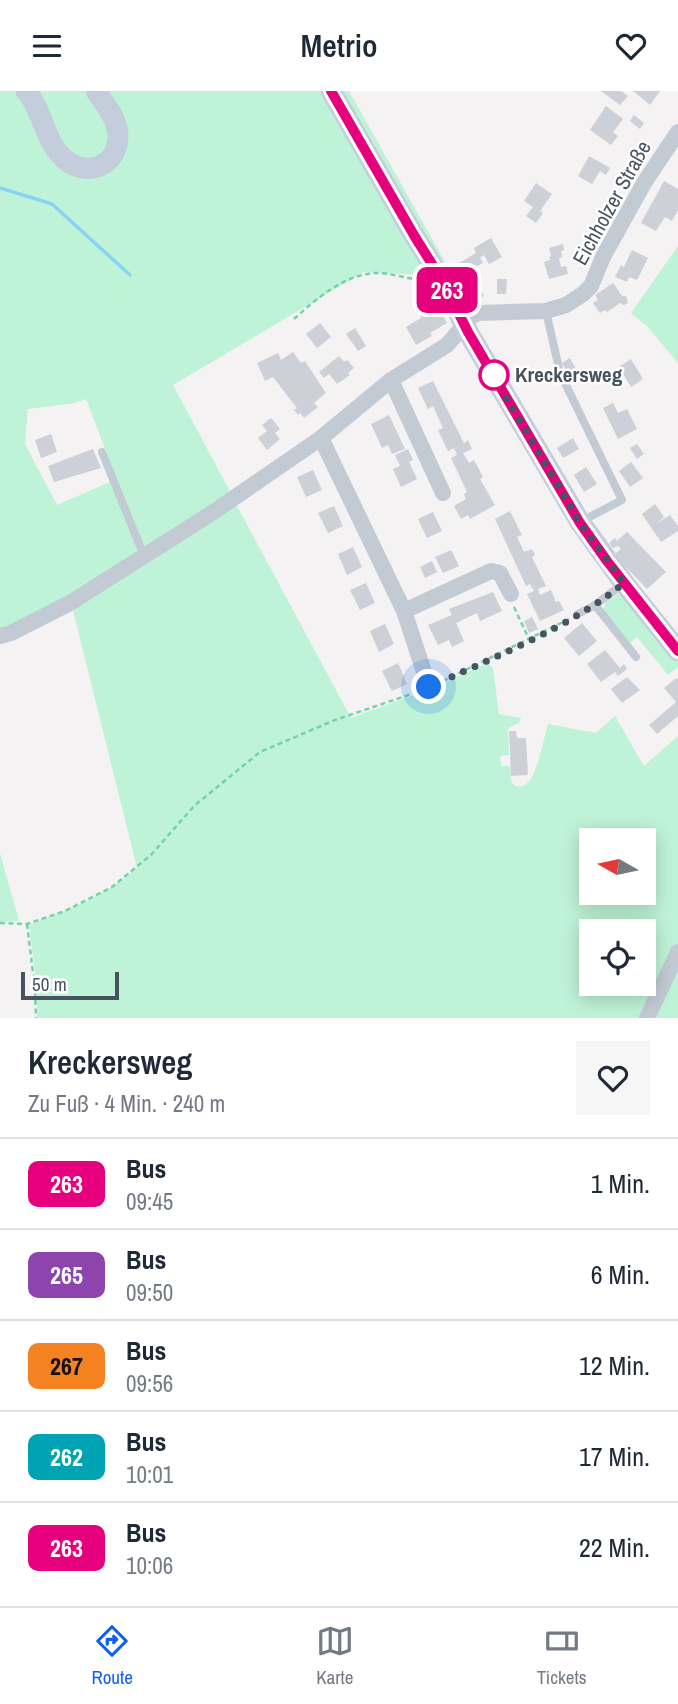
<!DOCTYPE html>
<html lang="de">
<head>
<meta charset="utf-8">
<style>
	body { margin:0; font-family:"Archivo Narrow",sans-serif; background:#f6f6f7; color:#1f2937; height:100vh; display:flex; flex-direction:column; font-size:26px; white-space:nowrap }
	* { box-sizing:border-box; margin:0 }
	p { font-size:23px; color:#747a83 }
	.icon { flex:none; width:38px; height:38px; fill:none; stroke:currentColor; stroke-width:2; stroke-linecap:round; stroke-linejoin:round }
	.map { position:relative; height:927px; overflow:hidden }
	.details { display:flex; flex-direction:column; background:#fff; flex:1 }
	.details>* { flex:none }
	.badge { padding:0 14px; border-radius:10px; font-size:24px; line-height:46px }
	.needle { width:46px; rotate:279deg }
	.buttons { position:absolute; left:579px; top:737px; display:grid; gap:14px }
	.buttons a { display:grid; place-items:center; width:77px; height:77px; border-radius:0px; background:#fff; box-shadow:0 4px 18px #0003; font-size:35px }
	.scale { position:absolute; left:21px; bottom:18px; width:98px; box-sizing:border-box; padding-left:7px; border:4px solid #485361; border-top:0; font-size:19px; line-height:24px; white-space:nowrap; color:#485361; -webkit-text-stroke:5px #fff; paint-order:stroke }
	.you { position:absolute; width:35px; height:35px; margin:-18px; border:5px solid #fff; border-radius:50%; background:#1a73e8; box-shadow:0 0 0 10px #1a73e833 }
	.map>.badge { position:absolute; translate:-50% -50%; box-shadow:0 0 0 4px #fff }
	.round { display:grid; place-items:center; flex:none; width:74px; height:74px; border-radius:0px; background:#f6f6f7 }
	.headline { display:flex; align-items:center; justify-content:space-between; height:119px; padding:0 28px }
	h1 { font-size:33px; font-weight:600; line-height:52px }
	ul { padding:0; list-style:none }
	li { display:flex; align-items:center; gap:21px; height:91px; padding:0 28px; border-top:2px solid #e0e1e3 }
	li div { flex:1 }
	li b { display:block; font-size:26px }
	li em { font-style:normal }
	li .badge { min-width:77px; font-weight:700; text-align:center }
	header { display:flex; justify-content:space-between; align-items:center; height:91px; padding:0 28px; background:#fff; font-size:32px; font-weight:600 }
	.tabs { display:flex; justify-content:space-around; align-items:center; height:98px; border-top:2px solid #e0e1e3; background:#fff; font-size:19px; color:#747a83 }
	.tabs a { display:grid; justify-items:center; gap:4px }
	.tabs .current { color:#0e60f2 }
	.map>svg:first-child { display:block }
	.green { fill:#bff3d7; fill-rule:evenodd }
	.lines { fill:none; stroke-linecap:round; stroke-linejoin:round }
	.stream { stroke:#89d4f2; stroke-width:3.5 }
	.building { fill:#cdd0d6 }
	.path { stroke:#74d3ac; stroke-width:2.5; stroke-dasharray:5 3.5; stroke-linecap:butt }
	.service { stroke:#c2cbd4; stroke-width:8 }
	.minor { stroke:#c2cbd4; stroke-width:16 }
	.secondary { stroke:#c3cddb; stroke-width:21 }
	.line-casing { stroke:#fff; stroke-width:16 }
	.line { stroke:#e6007e; stroke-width:10 }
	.walk { stroke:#485361; stroke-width:7; stroke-dasharray:0 12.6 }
	.stop-dot { fill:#fff; stroke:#e6007e; stroke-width:3.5 }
	.labels { text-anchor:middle; stroke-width:5; stroke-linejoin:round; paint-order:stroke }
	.street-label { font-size:21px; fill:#485361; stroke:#fff }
	.stop-label { font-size:21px; font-weight:bold; fill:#485361; stroke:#fff; text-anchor:start }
</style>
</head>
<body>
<header><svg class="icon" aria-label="menu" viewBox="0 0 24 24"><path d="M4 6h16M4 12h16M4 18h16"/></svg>Metrio<svg class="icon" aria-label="heart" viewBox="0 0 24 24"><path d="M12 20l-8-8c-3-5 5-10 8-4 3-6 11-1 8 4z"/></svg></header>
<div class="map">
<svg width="678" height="927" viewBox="0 0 678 927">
	<rect width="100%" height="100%" fill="#f4f2f2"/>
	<g class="green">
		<polygon points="0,0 324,0 426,178 421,184 364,181 173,294 233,406 145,462 86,308 75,312 28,318 25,353 57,414 112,390 141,464 0,542"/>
		<polygon points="338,0 349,0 445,171 441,170"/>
		<polygon points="678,155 678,272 648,236 631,222"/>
		<path d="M236 413 351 627 425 600 429 606 438 602 436 596 487 572 493 577 499 623 521 627 519 632 508 637 509 664 500 665 501 675H510L511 690 515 695C519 695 522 696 526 693 537 686 544 646 548 633L596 642 615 625 644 675 678 645V854L644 927H37V896L29 834C71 818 103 806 137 777L72 515ZM592 749H644V802H592ZM592 840H644V892H592Z"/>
		<polygon points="617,503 621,503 678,572 678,576 668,584 637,546 630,552 603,519 606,511"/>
		<polygon points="0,762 19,830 0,831"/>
		<polygon points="678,869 678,927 651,927"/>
	</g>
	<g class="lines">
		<polyline class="stream" points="0,97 52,113 130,184"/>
	</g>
	<g class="building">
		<polygon points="601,0 621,0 628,5 620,14"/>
		<polygon points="633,0 660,0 650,14"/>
		<polygon points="606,15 623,28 613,41 618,45 611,54 590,39"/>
		<polygon points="634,24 644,32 640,38 630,30"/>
		<polygon points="589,65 610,77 606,84 600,80 592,93 578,85"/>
		<polygon points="664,90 678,98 678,119 672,130 665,126 656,140 641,132"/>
		<polygon points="536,92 552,103 540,120 543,122 536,132 526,125 533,116 524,110"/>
		<polygon points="491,147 502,166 489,173 484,164 480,167 483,172 477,175 482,184 470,191 459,172 476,162 474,157"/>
		<polygon points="563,153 564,159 561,160 562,166 559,167 561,176 566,175 568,183 549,188 544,171 550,169 549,166 551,165 549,157"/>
		<polygon points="632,159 648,167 637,189 629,186 627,191 615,186 621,174 624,176"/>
		<polygon points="497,188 507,188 506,203 497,203"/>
		<polygon points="613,192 622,205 626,205 628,212 624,214 620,212 607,221 605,219 600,222 593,212 598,209 595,204"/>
		<polygon points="479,195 484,205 474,211 468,201"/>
		<polygon points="436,212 447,232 430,242 432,245 416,254 406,236 421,227 419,222"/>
		<polygon points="320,232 331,246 317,257 306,243"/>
		<polygon points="355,237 366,255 358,260 346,243"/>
		<polygon points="293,261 301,272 305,270 326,302 314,312 318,316 304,327 300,322 298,324 294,319 297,317 273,286 265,290 257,272 278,262 281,269"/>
		<polygon points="339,265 344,271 347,269 354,277 348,282 350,284 337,293 329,283 324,287 319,281"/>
		<polygon points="570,267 577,280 569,284 562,272"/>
		<polygon points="631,268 643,288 631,296 619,276"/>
		<polygon points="433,290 464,352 468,349 472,358 463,362 469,372 474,369 483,386 480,388 495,414 470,428 468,424 461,428 454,415 466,408 464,403 467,401 451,367 457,364 454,357 448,360 438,339 443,337 433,315 428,318 418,297"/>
		<polygon points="613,312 618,322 627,318 637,338 618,348 603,317"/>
		<polygon points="389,324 405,358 392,363 388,354 382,357 371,333"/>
		<polygon points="271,327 280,338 275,342 280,348 267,359 258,347 267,340 262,334"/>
		<polygon points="51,343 57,361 41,367 35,349"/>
		<polygon points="573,347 579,358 563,367 557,357"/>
		<polygon points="637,353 644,363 637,368 630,357"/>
		<polygon points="93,358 101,377 54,391 48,375"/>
		<polygon points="408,358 413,369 409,371 417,388 401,396 393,378 400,375 395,364"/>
		<polygon points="631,371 643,387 630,396 619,380"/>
		<polygon points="586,376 597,393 584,401 574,384"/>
		<polygon points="313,379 322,399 306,406 297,386"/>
		<polygon points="655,413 664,426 656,433 670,424 678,435 678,440 661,451 642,423"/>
		<polygon points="334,415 343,435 328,442 318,422"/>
		<polygon points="510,420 522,444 517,446 524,461 532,458 535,464 532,466 546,495 538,498 540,504 551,499 556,511 559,510 564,519 540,530 527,503 534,500 530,493 526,495 495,428"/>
		<polygon points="433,421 442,440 427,447 418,428"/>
		<polygon points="627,441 666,481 647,498 614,464 621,458 618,455 613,457 609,452 615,447 617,450"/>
		<polygon points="353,456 362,476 347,484 338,463"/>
		<polygon points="451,459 459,475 443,482 435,466"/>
		<polygon points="432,470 437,481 425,487 420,476"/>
		<polygon points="366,492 375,512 360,519 350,499"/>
		<polygon points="493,501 502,520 480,530 477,522 456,532 464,550 452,556 449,549 438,554 428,534 452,524 449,518"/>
		<polygon points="532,526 538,538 529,542 524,530"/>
		<polygon points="582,532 597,550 579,565 564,547"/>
		<polygon points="385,533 394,553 379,561 370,540"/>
		<polygon points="605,559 620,577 624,573 627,578 618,585 615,581 601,591 587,573"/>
		<polygon points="398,572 407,593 392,600 382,580"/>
		<polygon points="627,586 640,599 622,612 611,598"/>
		<polygon points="676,587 678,589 678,625 657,643 649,634 676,611 664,597"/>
		<polygon points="509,640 516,640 517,647 526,647 528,684 511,685"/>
	</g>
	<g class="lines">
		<g class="path">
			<path d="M294 228C316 208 342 185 374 182 390 181 407 189 423 188"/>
			<polyline points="514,516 529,548"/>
			<polyline points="443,590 569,528"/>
			<polyline points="0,832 27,833 65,820 112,796 151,764 194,715 260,661 335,629 417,601"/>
			<polyline points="27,833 35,898 36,927"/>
		</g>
		<g class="service">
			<polyline points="546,220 560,282 622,409 580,431"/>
			<polyline points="102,361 144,465"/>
			<polyline points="624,492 595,514 636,566"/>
			<polyline points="578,523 595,514"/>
		</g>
		<g class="minor">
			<polyline points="391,289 443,402"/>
			<polyline points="321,347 404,520 429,596"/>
			<polyline points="404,520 491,480 500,482 511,503"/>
			<polyline points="0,545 11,542 70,512 212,422 321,347 391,289 447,254 472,225 478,222 546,220 566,214 583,203 591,195 603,166 644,92 678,41"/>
			<polyline points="647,927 678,861"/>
		</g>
		<g class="secondary">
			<path d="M26 0C44 20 44 53 67 70 92 89 124 69 117 37 114 23 104 12 96 0"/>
			<polyline points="331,0 415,146 442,189 468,241 580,431 624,492 678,560"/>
		</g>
	</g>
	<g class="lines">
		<defs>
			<polyline id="line" points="331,0 415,146 442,189 468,241 580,432 607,470 678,560"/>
		</defs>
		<use href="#line" class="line-casing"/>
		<use href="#line" class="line"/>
		<path class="walk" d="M429 596C490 568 573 535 624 492L580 432 492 282 494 284"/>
	</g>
	<circle class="stop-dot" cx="494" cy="284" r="14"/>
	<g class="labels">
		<g class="street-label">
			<text transform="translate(612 112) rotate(-61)" y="7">Eichholzer Straße</text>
		</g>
		<g class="stop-label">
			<text x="515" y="291">Kreckersweg</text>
		</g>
	</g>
</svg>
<div class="buttons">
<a><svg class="needle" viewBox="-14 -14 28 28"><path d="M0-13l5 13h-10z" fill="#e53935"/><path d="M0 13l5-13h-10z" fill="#747a83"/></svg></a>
<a><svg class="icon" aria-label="locate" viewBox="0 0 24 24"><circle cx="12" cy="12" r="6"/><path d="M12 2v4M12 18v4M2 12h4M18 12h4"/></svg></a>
</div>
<div class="scale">50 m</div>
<div class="you" style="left:429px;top:596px"></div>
<b class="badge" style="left:447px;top:199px;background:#e6007e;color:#fff">263</b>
</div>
<section class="details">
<div class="headline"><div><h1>Kreckersweg</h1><p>Zu Fuß · 4 Min. · 240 m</p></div><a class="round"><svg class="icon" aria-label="heart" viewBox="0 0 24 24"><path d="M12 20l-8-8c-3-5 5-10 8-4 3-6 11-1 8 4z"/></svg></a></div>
<ul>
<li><span class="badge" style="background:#e6007e;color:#fff">263</span><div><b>Bus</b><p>09:45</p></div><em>1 Min.</em></li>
<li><span class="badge" style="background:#8e44ad;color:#fff">265</span><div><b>Bus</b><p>09:50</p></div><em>6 Min.</em></li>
<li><span class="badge" style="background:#f58220;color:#111">267</span><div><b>Bus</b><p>09:56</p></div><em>12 Min.</em></li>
<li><span class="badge" style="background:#00a3b4;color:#fff">262</span><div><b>Bus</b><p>10:01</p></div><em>17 Min.</em></li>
<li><span class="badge" style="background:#e6007e;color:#fff">263</span><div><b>Bus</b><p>10:06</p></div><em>22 Min.</em></li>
</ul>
</section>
<nav class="tabs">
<a class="current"><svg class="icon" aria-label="directions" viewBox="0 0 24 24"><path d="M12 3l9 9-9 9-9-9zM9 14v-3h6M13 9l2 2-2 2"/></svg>Route</a>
<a><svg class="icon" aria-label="map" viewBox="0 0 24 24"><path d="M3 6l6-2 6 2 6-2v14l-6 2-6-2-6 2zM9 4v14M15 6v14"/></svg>Karte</a>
<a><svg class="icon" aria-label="tickets" viewBox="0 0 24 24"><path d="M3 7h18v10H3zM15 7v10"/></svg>Tickets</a>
</nav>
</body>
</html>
